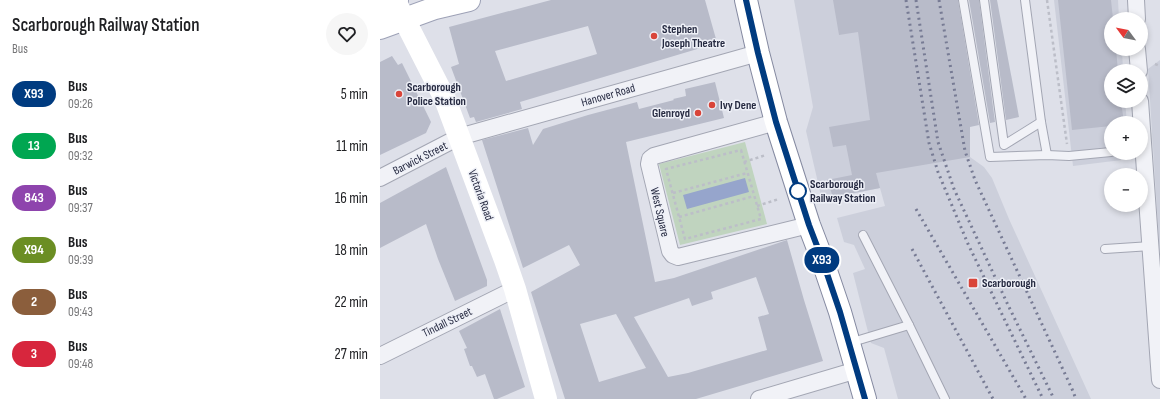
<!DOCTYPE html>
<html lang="en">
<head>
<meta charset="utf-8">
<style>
	body { margin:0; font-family:"Sofia Sans Condensed",sans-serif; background:#f6f6f6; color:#202124; height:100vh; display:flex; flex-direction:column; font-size:15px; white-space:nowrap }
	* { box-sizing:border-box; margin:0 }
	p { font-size:13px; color:#757577 }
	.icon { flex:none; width:22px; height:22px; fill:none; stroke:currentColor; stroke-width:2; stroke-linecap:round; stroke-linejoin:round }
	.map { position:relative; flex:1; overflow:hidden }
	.side { display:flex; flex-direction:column; background:#fff; width:380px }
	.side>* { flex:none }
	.badge { padding:0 8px; border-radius:13px; font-size:14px; line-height:26px }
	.needle { width:26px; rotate:302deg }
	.tools { position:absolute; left:724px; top:12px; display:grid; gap:8px }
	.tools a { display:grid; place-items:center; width:44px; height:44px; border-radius:50%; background:#fff; box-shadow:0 2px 6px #0003; font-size:20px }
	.map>.badge { position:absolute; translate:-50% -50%; box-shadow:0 0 0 2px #fff }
	.round { display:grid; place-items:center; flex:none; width:42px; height:42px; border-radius:21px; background:#f6f6f6 }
	.head { display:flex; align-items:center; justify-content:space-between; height:68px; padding:0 12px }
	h1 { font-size:19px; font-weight:600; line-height:30px }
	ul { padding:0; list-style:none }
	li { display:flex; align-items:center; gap:12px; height:52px; padding:0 12px }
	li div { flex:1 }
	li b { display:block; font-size:15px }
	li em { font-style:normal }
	li .badge { min-width:44px; font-weight:700; text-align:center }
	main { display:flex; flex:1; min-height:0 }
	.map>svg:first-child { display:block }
	.built { fill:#cccfdb }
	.green { fill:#c0d4bf }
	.water { fill:#96a5cc }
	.building { fill:#b8bbc9; fill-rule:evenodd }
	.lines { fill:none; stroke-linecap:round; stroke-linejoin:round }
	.lane-casing { stroke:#a3a6b3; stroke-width:10 }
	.street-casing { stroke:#a3a6b3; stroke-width:18 }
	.primary-casing { stroke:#9da1b6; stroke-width:24 }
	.highway-casing { stroke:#858aa1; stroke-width:24 }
	.path { stroke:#bcbec8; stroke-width:2.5; stroke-dasharray:3 3; stroke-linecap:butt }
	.lane { stroke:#f1f2f7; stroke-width:8 }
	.street { stroke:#f1f2f7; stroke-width:16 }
	.secondary { stroke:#fff; stroke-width:22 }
	.primary { stroke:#fff; stroke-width:22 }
	.highway { stroke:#fff; stroke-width:22 }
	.rail { stroke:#777b94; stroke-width:3; stroke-dasharray:2 4; stroke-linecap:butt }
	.line-casing { stroke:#fff; stroke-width:9 }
	.line { stroke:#003b80; stroke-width:6 }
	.poi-dot { fill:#d94439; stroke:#eef0f7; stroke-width:1.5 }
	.stop-dot { fill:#fff; stroke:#003b80; stroke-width:2 }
	.labels { text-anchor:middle; stroke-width:3; stroke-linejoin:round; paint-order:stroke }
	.poi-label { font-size:12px; font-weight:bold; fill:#262a41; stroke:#eef0f7; text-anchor:start }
	.street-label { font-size:12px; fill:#262a41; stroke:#eef0f7 }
	.stop-label { font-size:12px; font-weight:bold; fill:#262a41; stroke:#eef0f7; text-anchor:start }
</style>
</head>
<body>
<main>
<section class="side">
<div class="head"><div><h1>Scarborough Railway Station</h1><p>Bus</p></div><a class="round"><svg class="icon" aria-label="heart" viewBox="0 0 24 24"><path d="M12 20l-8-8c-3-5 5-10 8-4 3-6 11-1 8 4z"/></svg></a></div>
<ul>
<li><span class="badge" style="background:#003b80;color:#fff">X93</span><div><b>Bus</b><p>09:26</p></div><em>5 min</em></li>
<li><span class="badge" style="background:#00a651;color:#fff">13</span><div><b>Bus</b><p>09:32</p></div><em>11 min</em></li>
<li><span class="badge" style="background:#8e44ad;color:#fff">843</span><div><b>Bus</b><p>09:37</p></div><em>16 min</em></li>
<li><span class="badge" style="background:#6b8e23;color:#fff">X94</span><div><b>Bus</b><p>09:39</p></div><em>18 min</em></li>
<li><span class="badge" style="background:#8b5e3c;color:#fff">2</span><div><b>Bus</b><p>09:43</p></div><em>22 min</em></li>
<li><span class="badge" style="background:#d7263d;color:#fff">3</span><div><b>Bus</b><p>09:48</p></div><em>27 min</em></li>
</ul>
</section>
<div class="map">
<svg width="780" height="399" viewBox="0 0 780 399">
	<rect width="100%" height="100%" fill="#dee0e9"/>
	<g class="built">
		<polygon points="414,0 564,0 590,126 590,157 604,167 612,178 629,219 711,399 518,399 504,348 491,343 487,328 473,273 485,269 474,245 464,242 457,218 505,206 500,188 442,200 426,131 433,107"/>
		<polygon points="674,0 738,0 739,19 731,19 731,49 742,49 743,71 731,71 731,101 745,101 747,123 731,123 731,153 749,153 750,159 693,166"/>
		<polygon points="780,60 780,257 768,69"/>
	</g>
	<polygon class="green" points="365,142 387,224 300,245 279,164"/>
	<polygon class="water" points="365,178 369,192 307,209 303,195"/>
	<g class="building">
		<path d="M171 0H325L336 39 334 44 140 102 142 109 96 122 94 117 90 118 71 67 79 64 69 27ZM208 26 217 54 126 81 115 51Z"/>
		<polygon points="453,0 578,0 599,125 590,127 590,157 496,173 500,188 453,197 447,180 472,175 466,145 453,147 449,127 490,120 478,32 459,35"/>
		<polygon points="589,0 599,0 615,122 610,123"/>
		<polygon points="610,0 617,0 639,117 626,120"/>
		<polygon points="678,0 731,0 733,19 731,19 731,49 736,49 738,71 731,71 731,101 741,101 744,123 731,123 731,126 692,130"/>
		<polygon points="12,56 18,65 22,63 51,122 46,133 0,155 0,62"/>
		<path d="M335 82 344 118 246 142 275 282 294 278 407 240 424 300 443 361 316 399H185L151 292 200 265 189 245 143 268 102 140 148 128 153 145 163 129 208 115 257 102 259 109 294 100 293 99 306 96 305 89ZM376 277 389 314 378 317 387 350 308 373 288 377 254 317 309 298 312 306 333 299 331 292ZM236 314 266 368 219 382 200 324Z"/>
		<polygon points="66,167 107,280 107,286 75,301 58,259 46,224 0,248 0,203"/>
		<polygon points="120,309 145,387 117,399 114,399 105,374 97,377 92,366 90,366 84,349 87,348 79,331"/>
	</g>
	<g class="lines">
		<defs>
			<g id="lane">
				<polyline points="583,0 610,157 667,155 689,156 731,152"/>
				<polyline points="604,0 624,145 661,122"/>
				<polyline points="645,0 661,122 667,155"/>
				<polyline points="483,235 529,325 565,399"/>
				<polyline points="725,249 771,246"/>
				<polyline points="469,343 529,325"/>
			</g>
			<g id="street">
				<polyline points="756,0 757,19"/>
				<polyline points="757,49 759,71"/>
				<polyline points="760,101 780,380"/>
				<polyline points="396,122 274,156 270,159 269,164 290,251 293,255 298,257 429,225"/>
				<polyline points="0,178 79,137 378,53"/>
				<polyline points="0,356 135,289"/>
				<polyline points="379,399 477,370"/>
			</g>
			<g id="primary">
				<polyline points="0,8 17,0"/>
				<polyline points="0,28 55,8 89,0"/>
			</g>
			<polyline id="highway" points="366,0 378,53 396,122 429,225 442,259 460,312 485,399"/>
		</defs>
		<use href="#lane" class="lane-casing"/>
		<use href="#street" class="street-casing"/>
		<use href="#primary" class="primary-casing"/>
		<use href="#highway" class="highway-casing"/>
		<g class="path">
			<polyline points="667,0 687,144"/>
			<polyline points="775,64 780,66"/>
			<polygon points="361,150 381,219 305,239 286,169"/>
			<polyline points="364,162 386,155"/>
			<polyline points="293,193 367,173"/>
			<polyline points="377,206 399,199"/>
			<polyline points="299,217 374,196"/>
		</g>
		<use href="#lane" class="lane"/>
		<use href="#street" class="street"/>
		<polyline class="secondary" points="16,3 65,99 125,260 135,289 166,399"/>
		<use href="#primary" class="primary"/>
		<use href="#highway" class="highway"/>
		<g class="rail">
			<polyline points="526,0 549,143 558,172 588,244 663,399"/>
			<polyline points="536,0 558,142 574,189 628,305 674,399"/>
			<polyline points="559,0 585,151 595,180 692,389 696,399"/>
			<polyline points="536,209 646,399"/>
			<polyline points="532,249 613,399"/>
		</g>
	</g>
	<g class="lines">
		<defs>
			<polyline id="line" points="366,0 378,53 396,122 429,225 442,259 460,312 485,399"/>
		</defs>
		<use href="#line" class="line-casing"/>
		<use href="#line" class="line"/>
	</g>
	<g class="poi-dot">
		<circle cx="274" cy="36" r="4"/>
		<circle cx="19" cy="94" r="4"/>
		<circle cx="332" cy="105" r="4"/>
		<circle cx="318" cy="113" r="4"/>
		<rect x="588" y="278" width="10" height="10" rx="2"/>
	</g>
	<circle class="stop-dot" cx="418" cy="191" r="8"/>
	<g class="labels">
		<g class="poi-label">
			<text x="282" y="33">Stephen<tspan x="282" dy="14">Joseph Theatre</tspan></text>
			<text x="27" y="91">Scarborough<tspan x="27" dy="14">Police Station</tspan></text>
			<text x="340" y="109">Ivy Dene</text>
			<text x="310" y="117" text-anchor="end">Glenroyd</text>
			<text x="602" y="287">Scarborough</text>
		</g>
		<g class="street-label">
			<text transform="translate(228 95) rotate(-16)" y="4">Hanover Road</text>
			<text transform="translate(40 158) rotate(-27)" y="4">Barwick Street</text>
			<text transform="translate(101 195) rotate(70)" y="4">Victoria Road</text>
			<text transform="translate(280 212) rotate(77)" y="4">West Square</text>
			<text transform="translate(67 322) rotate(-26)" y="4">Tindall Street</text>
		</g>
		<g class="stop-label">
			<text x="430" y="188">Scarborough<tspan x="430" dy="14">Railway Station</tspan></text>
		</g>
	</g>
</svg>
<div class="tools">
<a><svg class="needle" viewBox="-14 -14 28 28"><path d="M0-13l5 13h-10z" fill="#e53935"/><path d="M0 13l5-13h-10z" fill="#757577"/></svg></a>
<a><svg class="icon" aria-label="layers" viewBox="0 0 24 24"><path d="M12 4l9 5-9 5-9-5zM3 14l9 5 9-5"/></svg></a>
<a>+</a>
<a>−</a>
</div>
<b class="badge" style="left:442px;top:260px;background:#003b80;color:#fff">X93</b>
</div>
</main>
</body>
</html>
